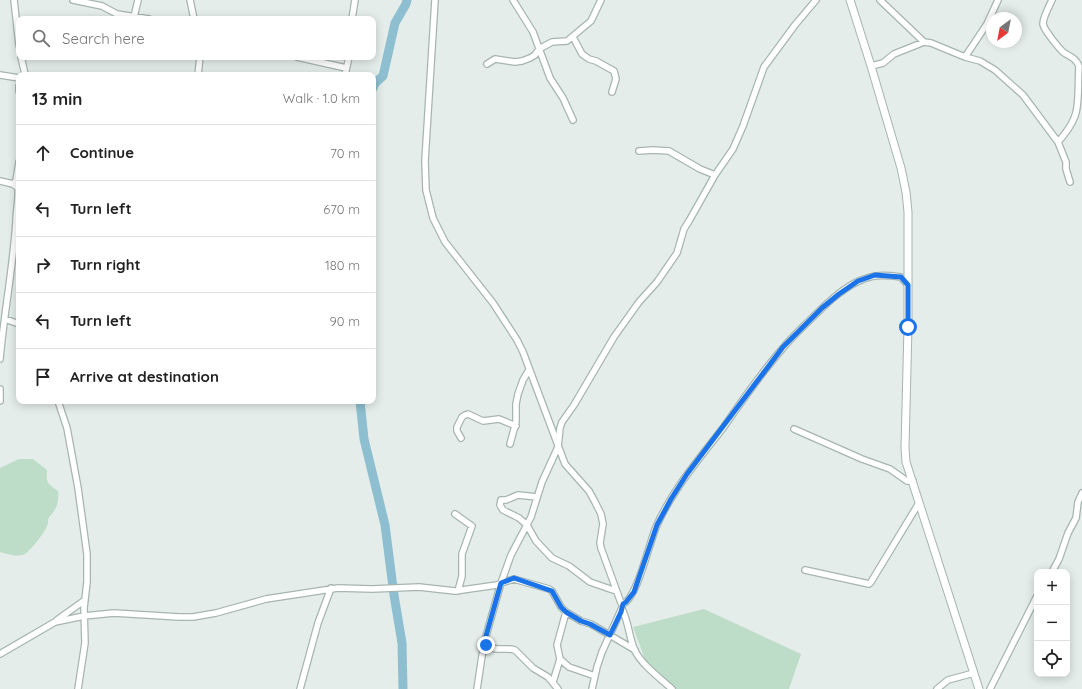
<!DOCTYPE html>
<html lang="en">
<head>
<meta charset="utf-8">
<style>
  :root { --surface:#fff; --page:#f2f2f2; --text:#222; --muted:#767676; --line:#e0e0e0 }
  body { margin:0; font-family:Quicksand,sans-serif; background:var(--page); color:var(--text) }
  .controls { position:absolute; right:12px; bottom:12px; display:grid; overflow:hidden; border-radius:8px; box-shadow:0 2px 10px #0003 }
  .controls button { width:36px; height:36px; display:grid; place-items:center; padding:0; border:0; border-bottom:1px solid var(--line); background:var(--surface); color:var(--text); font:20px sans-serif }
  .compass { position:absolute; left:986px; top:12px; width:36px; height:36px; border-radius:50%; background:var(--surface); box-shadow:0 2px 10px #0003; rotate:212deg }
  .stop { position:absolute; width:12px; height:12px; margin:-9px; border:3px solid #1a73e8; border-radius:50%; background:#fff }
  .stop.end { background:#1a73e8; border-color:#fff; box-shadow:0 1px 4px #0008 }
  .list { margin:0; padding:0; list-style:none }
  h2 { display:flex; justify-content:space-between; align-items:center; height:52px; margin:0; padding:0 16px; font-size:17px }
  h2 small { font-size:13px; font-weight:400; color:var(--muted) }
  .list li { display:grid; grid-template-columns:26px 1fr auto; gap:12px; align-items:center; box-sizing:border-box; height:56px; padding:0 16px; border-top:1px solid var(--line) }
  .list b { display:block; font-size:15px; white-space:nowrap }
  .list em { font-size:13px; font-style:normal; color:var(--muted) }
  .icon { flex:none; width:22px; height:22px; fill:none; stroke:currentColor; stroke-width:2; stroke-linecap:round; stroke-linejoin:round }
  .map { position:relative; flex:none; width:1082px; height:689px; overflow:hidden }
  .search { position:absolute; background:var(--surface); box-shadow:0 2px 10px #0003; left:16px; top:16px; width:360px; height:44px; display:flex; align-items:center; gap:10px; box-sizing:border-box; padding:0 14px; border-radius:8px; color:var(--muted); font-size:15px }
  .panel { position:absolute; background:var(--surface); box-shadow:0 2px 10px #0003; left:16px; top:72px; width:360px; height:332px; border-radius:8px }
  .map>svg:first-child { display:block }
  .green { fill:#bdddc9 }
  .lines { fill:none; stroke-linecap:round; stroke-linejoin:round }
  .river { stroke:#8ebfd0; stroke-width:9 }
  .minor-casing { stroke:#a7b5b1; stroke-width:8 }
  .tertiary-casing { stroke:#a7b5b1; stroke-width:9 }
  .minor { stroke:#fff; stroke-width:5.5 }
  .tertiary { stroke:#fff; stroke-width:7 }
  .route { stroke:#1a73e8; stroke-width:5 }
</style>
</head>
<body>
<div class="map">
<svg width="1082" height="689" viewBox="0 0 1082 689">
  <rect width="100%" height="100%" fill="#e4edea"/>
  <path class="green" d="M19 459H33L47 470C46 483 47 483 58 491 59 502 57 509 49 517 48 520 48 524 47 526 45 532 30 551 25 554 17 558 8 554 0 552V468Z
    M704 609 801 654 789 689H675L646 662 633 627Z"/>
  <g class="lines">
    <path class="river" d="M373 88 375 83 383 76 395 23 406 4 407 0
      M360 401 364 439 385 525 394 595 402 643 403 689"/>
    <g class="minor-casing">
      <path id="minor" d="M14 0 19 45
        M73 0 102 6 117 14 149 19
        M190 0 194 19
        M435 0 425 161 426 190 433 218 445 242 493 303 517 340 523 352 565 464 589 491 595 502 601 514 603 524 600 543 601 548 621 603 623 604C638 597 649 542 657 525 673 489 699 459 723 428 742 401 761 373 783 348 791 338 801 329 810 320 824 306 841 289 859 281 874 274 885 275 901 277L908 285
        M513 0 533 32 550 78 563 98 573 120
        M880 0 924 42
        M1052 0C1049 7 1043 17 1043 24 1044 30 1058 47 1063 52 1070 57 1075 57 1079 66 1078 80 1079 94 1077 107 1076 119 1066 133 1058 142L1066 162V169L1070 182
        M134 17 138 0
        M352 19 355 0
        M573 37 582 54 589 59 596 61 614 71 616 79 612 92
        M21 57 25 74 24 75
        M297 57 346 68
        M965 57 987 24 998 0
        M487 64 495 59 515 62 522 61 530 58 535 55 539 49 552 42 567 41 591 21 601 0
        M871 66 883 63 894 54 924 42 931 43 965 57 980 61 995 70 1023 95 1058 142
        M0 75 19 78
        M198 75 200 57
        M345 75 349 57
        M19 86V91
        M639 151 653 150 669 151 700 169 715 175
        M0 181 13 184 16 181 19 162
        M5 319 19 324
        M0 359C4 313 13 268 16 222 16 210 19 199 18 188L13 184
        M0 389V401
        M58 401 67 428 78 488 87 554V582L84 608 85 643 78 689
        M794 429 862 459 890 469 907 481H913
        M461 438 457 431V427L462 417 465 415 468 414 483 421 499 419 516 426
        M510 444 516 422V404L518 394 523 380 529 370
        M537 497 518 495 506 500H501L500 505 503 510 519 518 527 525 536 541 552 558 569 566 590 582 616 591
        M455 514 472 526 462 554V576L458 591
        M805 570 869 584 871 582 919 503
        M1052 572 1059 559 1068 533 1076 518 1078 502 1082 493
        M622 609C629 623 629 638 635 651 643 666 660 678 672 689
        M57 620 85 600
        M484 643C494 653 505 647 515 650L533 668 548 677 558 689
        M0 654 55 622 84 616 114 613 179 617H193L216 613 266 599 338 588 372 589 419 587 455 591 497 585 501 583 511 555 531 517 542 482 558 447 560 428 562 422 574 405 614 337 639 302 657 282 677 253 684 229 689 221 715 175 733 149 743 126 764 67 795 25 816 0
        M560 659 569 667 595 676
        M553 682 560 659 557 645 566 612
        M300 689 318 623 331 588
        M477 689 484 643 501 583 514 579 549 589 552 591 561 607 566 612 581 621 591 624 635 650
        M592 689 597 667 602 652 622 608
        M937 689 948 680 974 673
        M990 689 1037 596"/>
    </g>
    <g class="tertiary-casing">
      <path id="tertiary" d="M850 0 871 66 901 168 906 192 908 212V327L905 448 906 462 979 689"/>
    </g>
    <use href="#minor" class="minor"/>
    <use href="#tertiary" class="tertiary"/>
  </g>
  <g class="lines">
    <path class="route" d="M486 645 484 643 501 583 514 578 552 591 561 607 566 612 581 621 590 624 610 635 621 612 623 604 626 602 634 592 657 525 671 499 687 474 783 347 822 308 839 294 858 281 875 275 901 277 908 285V327"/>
  </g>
</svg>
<div class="controls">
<button>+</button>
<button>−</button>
<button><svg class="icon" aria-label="locate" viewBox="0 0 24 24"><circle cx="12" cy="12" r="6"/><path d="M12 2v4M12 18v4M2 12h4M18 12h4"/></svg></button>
</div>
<svg class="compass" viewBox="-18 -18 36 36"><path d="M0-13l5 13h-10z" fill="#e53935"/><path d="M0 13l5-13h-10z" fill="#767676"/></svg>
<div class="stop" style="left:908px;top:327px"></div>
<div class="stop end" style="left:486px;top:645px"></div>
<div class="search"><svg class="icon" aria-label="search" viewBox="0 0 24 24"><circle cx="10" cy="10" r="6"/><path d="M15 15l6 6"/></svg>Search here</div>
<section class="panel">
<h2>13 min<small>Walk · 1.0 km</small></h2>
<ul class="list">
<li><svg class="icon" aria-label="ahead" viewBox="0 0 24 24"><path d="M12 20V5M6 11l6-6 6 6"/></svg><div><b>Continue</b></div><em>70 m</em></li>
<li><svg class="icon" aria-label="left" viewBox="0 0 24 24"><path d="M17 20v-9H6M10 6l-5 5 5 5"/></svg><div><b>Turn left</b></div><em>670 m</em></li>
<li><svg class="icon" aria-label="right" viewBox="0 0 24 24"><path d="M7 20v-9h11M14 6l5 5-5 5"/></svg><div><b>Turn right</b></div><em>180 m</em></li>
<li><svg class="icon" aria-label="left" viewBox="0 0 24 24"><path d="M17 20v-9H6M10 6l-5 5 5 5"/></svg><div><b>Turn left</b></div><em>90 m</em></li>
<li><svg class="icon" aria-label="arrive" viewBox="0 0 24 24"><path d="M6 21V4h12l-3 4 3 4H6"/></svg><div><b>Arrive at destination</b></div></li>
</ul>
</section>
</div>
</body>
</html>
